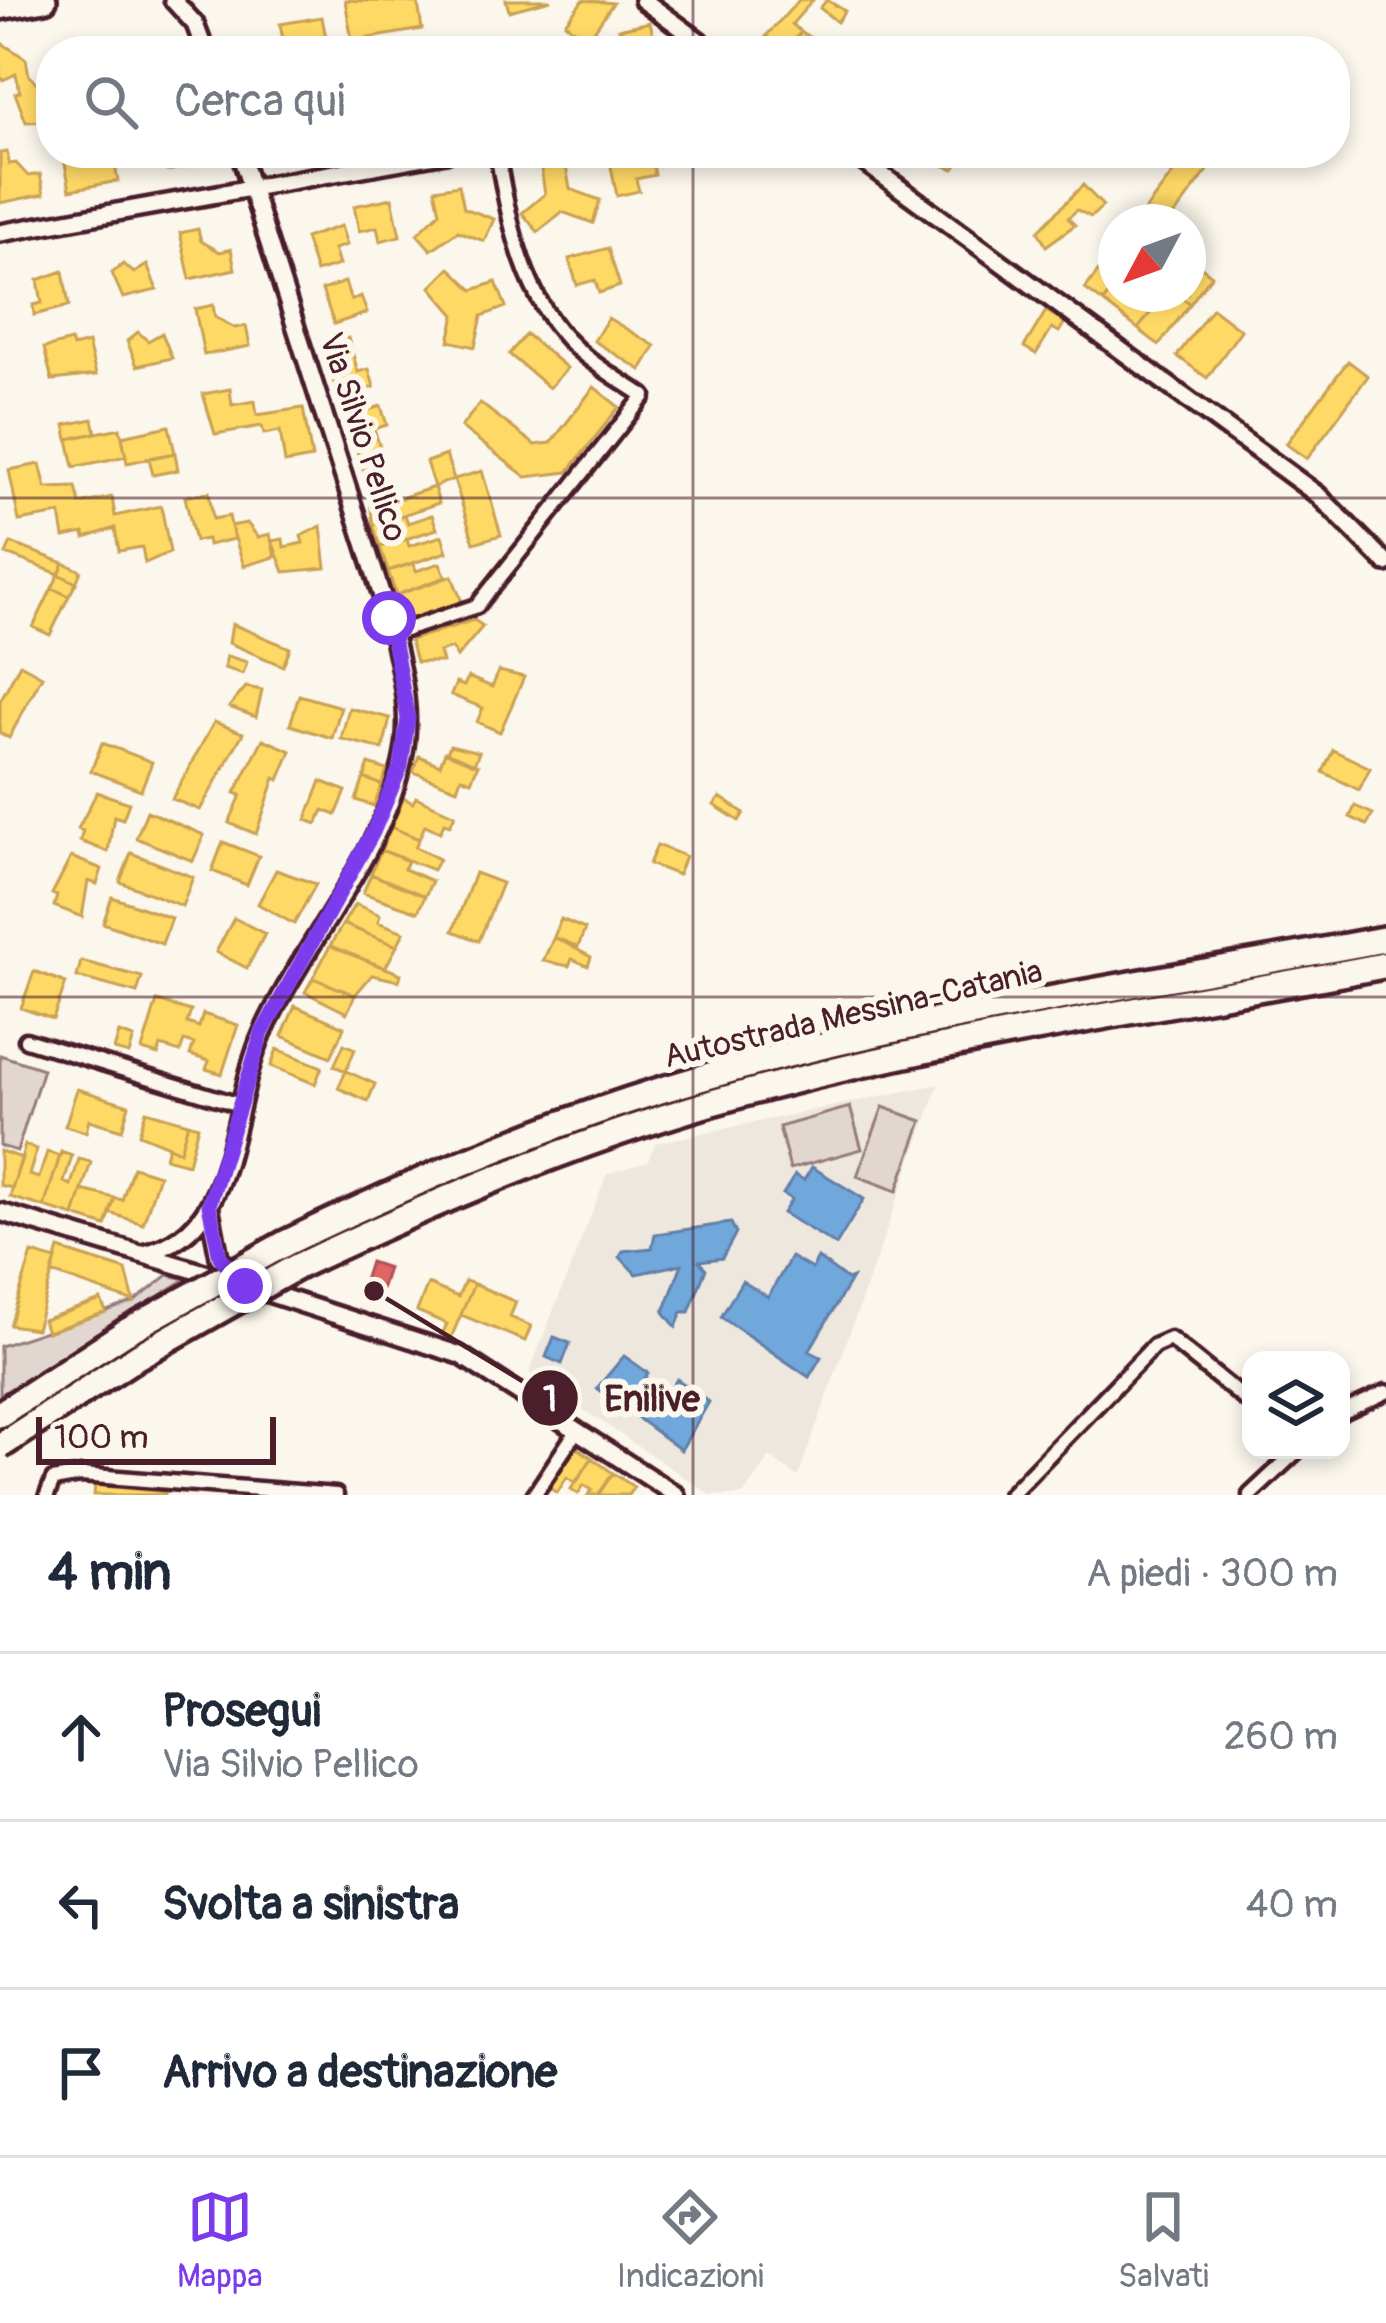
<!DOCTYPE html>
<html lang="it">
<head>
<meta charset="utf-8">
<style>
  :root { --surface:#fff; --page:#f2f2f3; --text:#1f2937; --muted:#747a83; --line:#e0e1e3; --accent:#7c3aed }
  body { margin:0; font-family:Pangolin,sans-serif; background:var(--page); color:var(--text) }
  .controls { position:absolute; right:36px; bottom:36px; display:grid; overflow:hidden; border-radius:24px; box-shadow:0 6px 18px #0003 }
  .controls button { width:108px; height:108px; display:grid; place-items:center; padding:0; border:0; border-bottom:3px solid var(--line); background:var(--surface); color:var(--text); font:60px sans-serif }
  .compass { position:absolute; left:1098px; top:204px; width:108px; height:108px; border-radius:50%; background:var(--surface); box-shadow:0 6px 18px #0003; rotate:229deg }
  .scale { position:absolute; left:36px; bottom:30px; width:240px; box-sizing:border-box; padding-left:12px; border:6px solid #4a1f2b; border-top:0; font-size:33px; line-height:42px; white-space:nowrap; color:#4a1f2b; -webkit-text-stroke:9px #fbf7ec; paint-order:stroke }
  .stop { position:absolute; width:36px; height:36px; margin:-27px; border:9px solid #7c3aed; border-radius:50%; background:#fff }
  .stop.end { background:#7c3aed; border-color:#fff; box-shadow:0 3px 12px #0008 }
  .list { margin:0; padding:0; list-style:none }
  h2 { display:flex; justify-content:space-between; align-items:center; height:156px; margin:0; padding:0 48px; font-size:51px }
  h2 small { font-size:39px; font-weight:400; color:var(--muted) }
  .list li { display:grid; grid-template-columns:78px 1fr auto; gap:36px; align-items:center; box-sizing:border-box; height:168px; padding:0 48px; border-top:3px solid var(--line) }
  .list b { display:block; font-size:45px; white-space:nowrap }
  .list p { margin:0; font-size:39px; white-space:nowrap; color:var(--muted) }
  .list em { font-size:39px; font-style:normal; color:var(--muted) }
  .icon { flex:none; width:66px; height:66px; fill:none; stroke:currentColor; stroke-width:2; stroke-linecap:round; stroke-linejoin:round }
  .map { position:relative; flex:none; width:1386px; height:1495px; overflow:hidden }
  .search { position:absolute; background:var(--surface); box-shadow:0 6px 18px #0003; left:36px; right:36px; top:36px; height:132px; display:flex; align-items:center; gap:30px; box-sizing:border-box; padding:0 42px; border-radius:48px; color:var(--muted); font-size:45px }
  .sheet { height:660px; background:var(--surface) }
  nav { display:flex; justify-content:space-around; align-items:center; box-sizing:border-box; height:168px; border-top:3px solid var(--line); background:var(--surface); font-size:33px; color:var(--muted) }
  nav a { display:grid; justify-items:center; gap:6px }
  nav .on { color:var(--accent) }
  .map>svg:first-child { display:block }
  .built { fill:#eee7de }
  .green { fill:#e2d7d0; stroke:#967b7e; stroke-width:3 }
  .homes { fill:#ffd966; stroke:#c9a154; stroke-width:3 }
  .shops { fill:#e06666; stroke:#b35154; stroke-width:3 }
  .schools { fill:#6fa8dc; stroke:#647fa7; stroke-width:3 }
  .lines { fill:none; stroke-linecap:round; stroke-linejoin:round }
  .minor-casing { stroke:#4a1f2b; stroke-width:21 }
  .tertiary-casing { stroke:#4a1f2b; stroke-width:24 }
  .primary-casing { stroke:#4a1f2b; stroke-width:30 }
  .motorway-casing { stroke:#4a1f2b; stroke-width:33 }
  .minor { stroke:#fbf7ec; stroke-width:12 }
  .tertiary { stroke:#fbf7ec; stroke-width:15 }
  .primary { stroke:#fbf7ec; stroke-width:21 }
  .motorway { stroke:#fbf7ec; stroke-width:24 }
  .motorway-bridge-casing { stroke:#4a1f2b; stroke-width:33; stroke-linecap:butt }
  .motorway-bridge { stroke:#fbf7ec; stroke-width:24 }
  .route { stroke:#7c3aed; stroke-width:15 }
  .grid { fill:none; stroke:#4a1f2b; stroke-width:3; stroke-opacity:0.55 }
  .labels { text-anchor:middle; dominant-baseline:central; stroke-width:12; stroke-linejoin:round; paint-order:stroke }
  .street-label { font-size:33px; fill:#4a1f2b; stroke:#fbf7ec }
  .leader { fill:none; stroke:#4a1f2b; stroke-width:4.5 }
  .callout-dot { fill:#4a1f2b; stroke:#fbf7ec; stroke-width:4.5 }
  .mark-label { font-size:36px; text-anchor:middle; font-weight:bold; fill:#fff }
  .callout-label { font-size:36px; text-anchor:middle; font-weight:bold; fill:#4a1f2b; stroke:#fbf7ec; stroke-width:12; stroke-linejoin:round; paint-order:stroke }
</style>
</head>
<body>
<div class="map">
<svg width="1386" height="1495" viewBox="0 0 1386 1495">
  <rect width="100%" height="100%" fill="#fbf7ec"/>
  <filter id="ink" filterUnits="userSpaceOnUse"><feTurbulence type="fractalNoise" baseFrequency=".00833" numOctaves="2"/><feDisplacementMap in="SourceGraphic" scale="24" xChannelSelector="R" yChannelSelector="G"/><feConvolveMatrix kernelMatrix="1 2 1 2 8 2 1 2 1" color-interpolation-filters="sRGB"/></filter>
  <g filter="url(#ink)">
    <path class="built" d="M939 1084 798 1477 770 1457 743 1495H711L566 1398 570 1381 560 1377 549 1387 529 1373 607 1174 648 1161 655 1143Z"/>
    <path class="green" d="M0 1055 43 1069 17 1151 0 1146Z
      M850 1107 862 1149 790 1169 779 1127Z
      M883 1107 922 1121 897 1191 857 1176Z
      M168 1275 186 1279 0 1395V1346L134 1302Z"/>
    <path class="homes" d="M345 0 418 3 422 29 352 41Z
      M506 0H551L509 11Z
      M583 0 613 3 587 41 565 23Z
      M799 0H813L792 24 801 32 784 51H770L776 44 766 36Z
      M827 0 845 11 837 22 820 8Z
      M322 17 327 43 285 51 280 24Z
      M650 22 656 48 624 51 619 29Z
      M801 32 821 44 815 51H784Z
      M508 34 511 51H477L475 39Z
      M0 42 26 59 29 75 40 86 51 87V121L26 122 15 93 20 92 16 74 3 80 0 76Z
      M7 152 9 164 16 163 28 176 40 174 44 194 0 203V153Z
      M63 153H94L101 163 114 160 118 181 70 190Z
      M163 153H189L191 166 167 171Z
      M627 153H651L655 175 636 179 639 191 617 196 609 157Z
      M932 153H966L954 169 937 163 940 159Z
      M1188 153H1221L1169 222H1136Z
      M566 166 570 189 600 200 593 223 562 212 538 232 522 213 545 194 541 169Z
      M459 185 464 208 494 219 484 241 458 231 431 250 417 234 440 212 435 189Z
      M1083 185 1103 206 1091 217 1077 210 1068 218 1075 225 1046 246 1038 231Z
      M392 198 400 236 380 241 377 227 359 231 354 206Z
      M341 226 347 245 334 249 339 265 316 272 305 238Z
      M198 229 201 241 220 252 231 249 235 269 190 279 180 233Z
      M608 248 620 286 599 293 595 280 577 285 569 259Z
      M1115 249 1116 285 1103 302 1085 289Z
      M1191 259 1212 275 1190 304 1176 294H1188Z
      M123 264 134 273 147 265 157 290 123 298 112 273Z
      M450 268 473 290 496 282 506 307 482 316 475 347 449 341 455 315 431 287Z
      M63 271 69 306 34 315 33 305 42 303 38 280Z
      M345 282 351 300 361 296 367 313 334 324 322 290Z
      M1116 285V294H1165L1138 329 1103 302Z
      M1165 294H1176L1190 304 1159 345 1138 329Z
      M213 305 215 317 235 328 246 326 250 346 204 355 195 309Z
      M1212 308 1241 330 1207 378 1177 356Z
      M1046 311 1065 322 1059 332 1052 328 1036 354 1024 347Z
      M608 318 655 346 641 370 594 341Z
      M138 332 148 341 162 333 172 358 137 366 127 341Z
      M526 334 567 368 549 388 509 354Z
      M348 338 358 372 369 369 374 387 338 397 323 345Z
      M71 341 73 347 88 343 96 375 52 380 44 348Z
      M1348 361 1368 376 1307 459 1286 444Z
      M594 387 619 407 568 472 526 477 461 427 480 403 535 445 551 443Z
      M230 389 232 405 255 401 257 415 303 408 312 458 285 463 280 431 264 434 262 426 215 434 203 394Z
      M381 406 387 425 374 429 385 462 363 469 346 417Z
      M93 419 96 433 68 439 65 425Z
      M169 426 175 453 127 463 122 436Z
      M120 428 126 456 74 467 68 439Z
      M175 453 178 470 153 475 149 458Z
      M446 455 454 479 434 487 426 462Z
      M40 464 46 488 76 487 80 504 112 497 115 516 161 506 170 552 145 563 142 547 119 551 115 528 85 538 84 533 64 537 60 514 19 521 9 470Z
      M482 471 501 535 474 543 454 479Z
      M434 487 439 503 373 525 370 500 387 495 389 502Z
      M209 492 213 519 229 516 234 539 208 545 207 539 195 541 185 497Z
      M405 515 408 523 432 515 437 529 380 547 373 525Z
      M247 523 258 537 270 534 275 557 244 566 231 526Z
      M321 526 326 568 284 572 272 541 283 539 284 547 303 543 301 536Z
      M442 536 447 552 388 571 380 547 407 539 409 546Z
      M11 543 64 563 59 574 6 554Z
      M64 563 81 571 76 583 59 574Z
      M414 563 416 571 440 563 446 577 396 595 388 571Z
      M59 574 76 583 69 596 52 588Z
      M452 576 462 602 405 623 396 595Z
      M52 588 69 596 50 635 33 627Z
      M474 620 483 626 457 657 452 648 439 652 442 662H416L410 640Z
      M232 624 290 648 283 666 229 643Z
      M227 656 247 662 243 674 224 668Z
      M20 664 42 676 9 738 0 733V701Z
      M499 671 524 677 500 732 477 722 483 708 451 695 456 683 464 686 468 677 492 687Z
      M246 687 262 690 256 717 229 707Z
      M299 695 341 707 332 738 290 725Z
      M349 708 390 718 383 749 341 739Z
      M214 722 243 733 200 810 172 799Z
      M263 739 291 751 279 780 275 778 256 834 229 823 241 795 235 793Z
      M102 743 152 762 141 790 91 771Z
      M450 745 479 752 474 764 447 753Z
      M1333 750 1370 768 1359 790 1323 772Z
      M445 752 478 765 471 781 461 777 457 789 413 772 419 756 440 765Z
      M369 764 387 770 382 785 364 778Z
      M364 778 382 785 374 806 356 800Z
      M321 781 346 791 336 815 323 810 317 824 306 820Z
      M97 792 129 803 123 819 114 816 108 852 80 841 83 831 78 829Z
      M416 797 455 815 450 825 444 823 440 832 425 825 419 839 391 827 404 798 413 803Z
      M720 797 744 813 739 821 714 805Z
      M1355 806 1373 814 1367 825 1350 817Z
      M147 811 204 835 193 861 136 838Z
      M391 827 419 839 415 847 439 859 433 870 381 850Z
      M223 842 259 856 247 885 212 871Z
      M657 845 685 856 678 875 649 864Z
      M381 850 408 861 404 869 432 881 425 896 371 874Z
      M131 853 193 877 182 906 120 882Z
      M71 857 102 869 97 884 88 881 82 917 54 906 57 896 52 894Z
      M276 870 316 884 294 924 258 904Z
      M475 873 502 883 479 941 453 931Z
      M371 874 425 896 418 912 363 893Z
      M112 897 171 918 162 944 103 923Z
      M355 904 380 915 378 922 404 932 397 946 343 924Z
      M234 918 265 934 247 968 216 952Z
      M561 919 585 929 578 947 554 937Z
      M343 924 397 946 385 968 330 946Z
      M554 937 591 957 588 966 572 959 569 966 543 961Z
      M330 946 401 974 399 981 372 975 355 995 313 978Z
      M81 961 142 977 137 993 77 977Z
      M34 971 66 983 53 1019 21 1008Z
      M313 978 355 995 347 1013 305 992Z
      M157 1001 191 1011 187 1023 199 1027 203 1014 238 1025 222 1074 206 1069 209 1061 190 1055 194 1044 184 1041 180 1052 161 1046 158 1055 142 1050Z
      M295 1006 344 1027 331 1057 282 1036Z
      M119 1033 134 1038 129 1054 114 1050Z
      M344 1044 355 1049 346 1071 334 1066Z
      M277 1049 322 1067 315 1084 271 1066Z
      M346 1071 375 1084 368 1101 338 1088Z
      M77 1089 129 1105 122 1130 89 1120 86 1132 65 1126Z
      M146 1111 188 1123 180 1151 139 1134Z
      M188 1123 198 1126 188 1164 165 1158 168 1147 180 1151Z
      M25 1145 37 1149 29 1175 39 1178 47 1152 60 1156 44 1207 10 1197Z
      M0 1151 22 1158 12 1188 0 1185Z
      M61 1152 72 1156 64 1182 71 1185 79 1159 91 1162 74 1216 44 1207Z
      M133 1167 159 1175 143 1224 110 1213 115 1198 122 1200Z
      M82 1190 115 1198 106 1226 74 1216Z
      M59 1249 126 1270 134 1302 52 1273Z
      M32 1253 56 1260 36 1329 10 1325Z
      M465 1281 474 1284 451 1338 442 1334 447 1324 417 1311 428 1284 458 1297Z
      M474 1284 516 1302 510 1317 531 1326 525 1341 461 1315Z
      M101 1300 106 1312 47 1332 43 1320Z
      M573 1445 592 1458 576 1483 567 1477 557 1493 546 1485Z
      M592 1458 613 1473 598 1495H588L592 1490 584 1485 578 1494 571 1489Z
      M613 1473 634 1487 628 1495H598Z
      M95 1485 165 1492V1495H94Z"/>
    <path class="shops" d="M370 1262 388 1268 377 1302 359 1296Z"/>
    <path class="schools" d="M812 1167 864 1199 836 1245 783 1213 792 1199 783 1194 795 1175 804 1180Z
      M731 1223 736 1233 722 1258 699 1261 706 1269 689 1312H682L676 1327 664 1312 682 1264 636 1274 620 1257 623 1251 652 1248 655 1234Z
      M791 1257 812 1269 818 1258 847 1280 852 1278 809 1351 821 1357 809 1377 721 1317 742 1281 768 1297Z
      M554 1337 570 1343 562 1364 546 1357Z
      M624 1356 648 1373 641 1385 663 1400 677 1379 709 1402 681 1450 597 1388Z"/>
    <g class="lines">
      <g class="minor-casing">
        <path id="minor" d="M393 634 477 606 644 396C622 381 596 367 576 348 523 300 509 220 497 153
          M26 1040 240 1105
          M1341 1413 1386 1392
          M47 1495 53 1480 81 1475 336 1495
          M534 1495 577 1430
          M1010 1495 1154 1346 1170 1339 1251 1404
          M1250 1495 1298 1450"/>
      </g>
      <g class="tertiary-casing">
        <path id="tertiary" d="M173 0 195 24 205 51
          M643 0 713 51
          M852 153 1318 495 1386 563
          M0 233 446 153
          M209 1205 219 1257 238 1278
          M0 1212 221 1278
          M144 1254C172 1247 193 1232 208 1207 237 1158 239 1085 263 1032 304 942 379 860 402 763 414 713 400 666 389 618L240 153
          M256 1289 460 1355 676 1495"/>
      </g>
      <g class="primary-casing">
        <path id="primary" d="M0 8 45 0"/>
      </g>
      <g class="motorway-casing">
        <path id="motorway" d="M286 1243C398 1189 512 1139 630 1100 874 1020 1134 987 1386 939
          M298 1266C434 1202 570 1144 714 1102 933 1039 1163 1008 1386 965"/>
      </g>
      <use href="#minor" class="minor"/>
      <use href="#tertiary" class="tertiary"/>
      <use href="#primary" class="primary"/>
      <use href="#motorway" class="motorway"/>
      <g class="motorway-bridge-casing">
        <path id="motorway-bridge" d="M0 1414 124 1333 286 1243
          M0 1446 138 1356 298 1266"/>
      </g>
      <use href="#motorway-bridge" class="motorway-bridge"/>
    </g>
  </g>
  <g class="lines" filter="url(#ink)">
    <path class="route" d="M245 1286 220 1257 209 1205 262 1033 373 832 401 766 408 718 389 618"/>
  </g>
  <path class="grid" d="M693 0V51M693 153V1495M0 498H1386M0 997H1386"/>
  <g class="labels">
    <g class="street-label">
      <text transform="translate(363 437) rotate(72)">Via Silvio Pellico</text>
      <text transform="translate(853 1014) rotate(-13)">Autostrada Messina-Catania</text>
    </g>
  </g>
  <path class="leader" d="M374 1291L550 1398"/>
  <g class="callout-dot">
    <circle cx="374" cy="1291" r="12"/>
    <circle cx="550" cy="1398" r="30"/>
  </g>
  <g class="mark-label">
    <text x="550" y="1411">1</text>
  </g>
  <g class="callout-label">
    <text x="652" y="1411">Enilive</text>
  </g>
</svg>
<div class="controls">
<button><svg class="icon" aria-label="layers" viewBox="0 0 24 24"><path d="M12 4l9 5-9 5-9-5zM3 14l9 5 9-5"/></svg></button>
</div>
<svg class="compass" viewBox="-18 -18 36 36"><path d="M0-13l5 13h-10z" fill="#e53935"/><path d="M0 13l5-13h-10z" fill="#747a83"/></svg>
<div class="scale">100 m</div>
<div class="stop" style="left:389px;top:618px"></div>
<div class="stop end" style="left:245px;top:1286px"></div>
<div class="search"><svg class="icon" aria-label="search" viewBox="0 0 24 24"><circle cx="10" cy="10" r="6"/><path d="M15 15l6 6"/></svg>Cerca qui</div>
</div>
<section class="sheet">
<h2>4 min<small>A piedi · 300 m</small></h2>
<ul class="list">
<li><svg class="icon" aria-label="ahead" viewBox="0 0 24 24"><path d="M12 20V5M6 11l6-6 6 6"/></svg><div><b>Prosegui</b><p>Via Silvio Pellico</p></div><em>260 m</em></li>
<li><svg class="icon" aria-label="left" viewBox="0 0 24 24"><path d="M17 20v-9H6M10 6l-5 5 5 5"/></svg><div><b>Svolta a sinistra</b></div><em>40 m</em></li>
<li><svg class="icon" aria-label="arrive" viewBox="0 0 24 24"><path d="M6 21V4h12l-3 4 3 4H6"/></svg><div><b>Arrivo a destinazione</b></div></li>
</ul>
</section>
<nav>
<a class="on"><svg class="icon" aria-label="map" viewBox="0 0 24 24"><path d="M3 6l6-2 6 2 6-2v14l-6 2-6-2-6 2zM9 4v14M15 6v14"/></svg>Mappa</a>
<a><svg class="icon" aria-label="directions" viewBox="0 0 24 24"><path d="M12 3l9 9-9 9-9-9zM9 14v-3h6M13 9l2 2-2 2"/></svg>Indicazioni</a>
<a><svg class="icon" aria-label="saved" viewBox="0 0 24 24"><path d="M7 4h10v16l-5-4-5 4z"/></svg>Salvati</a>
</nav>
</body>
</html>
